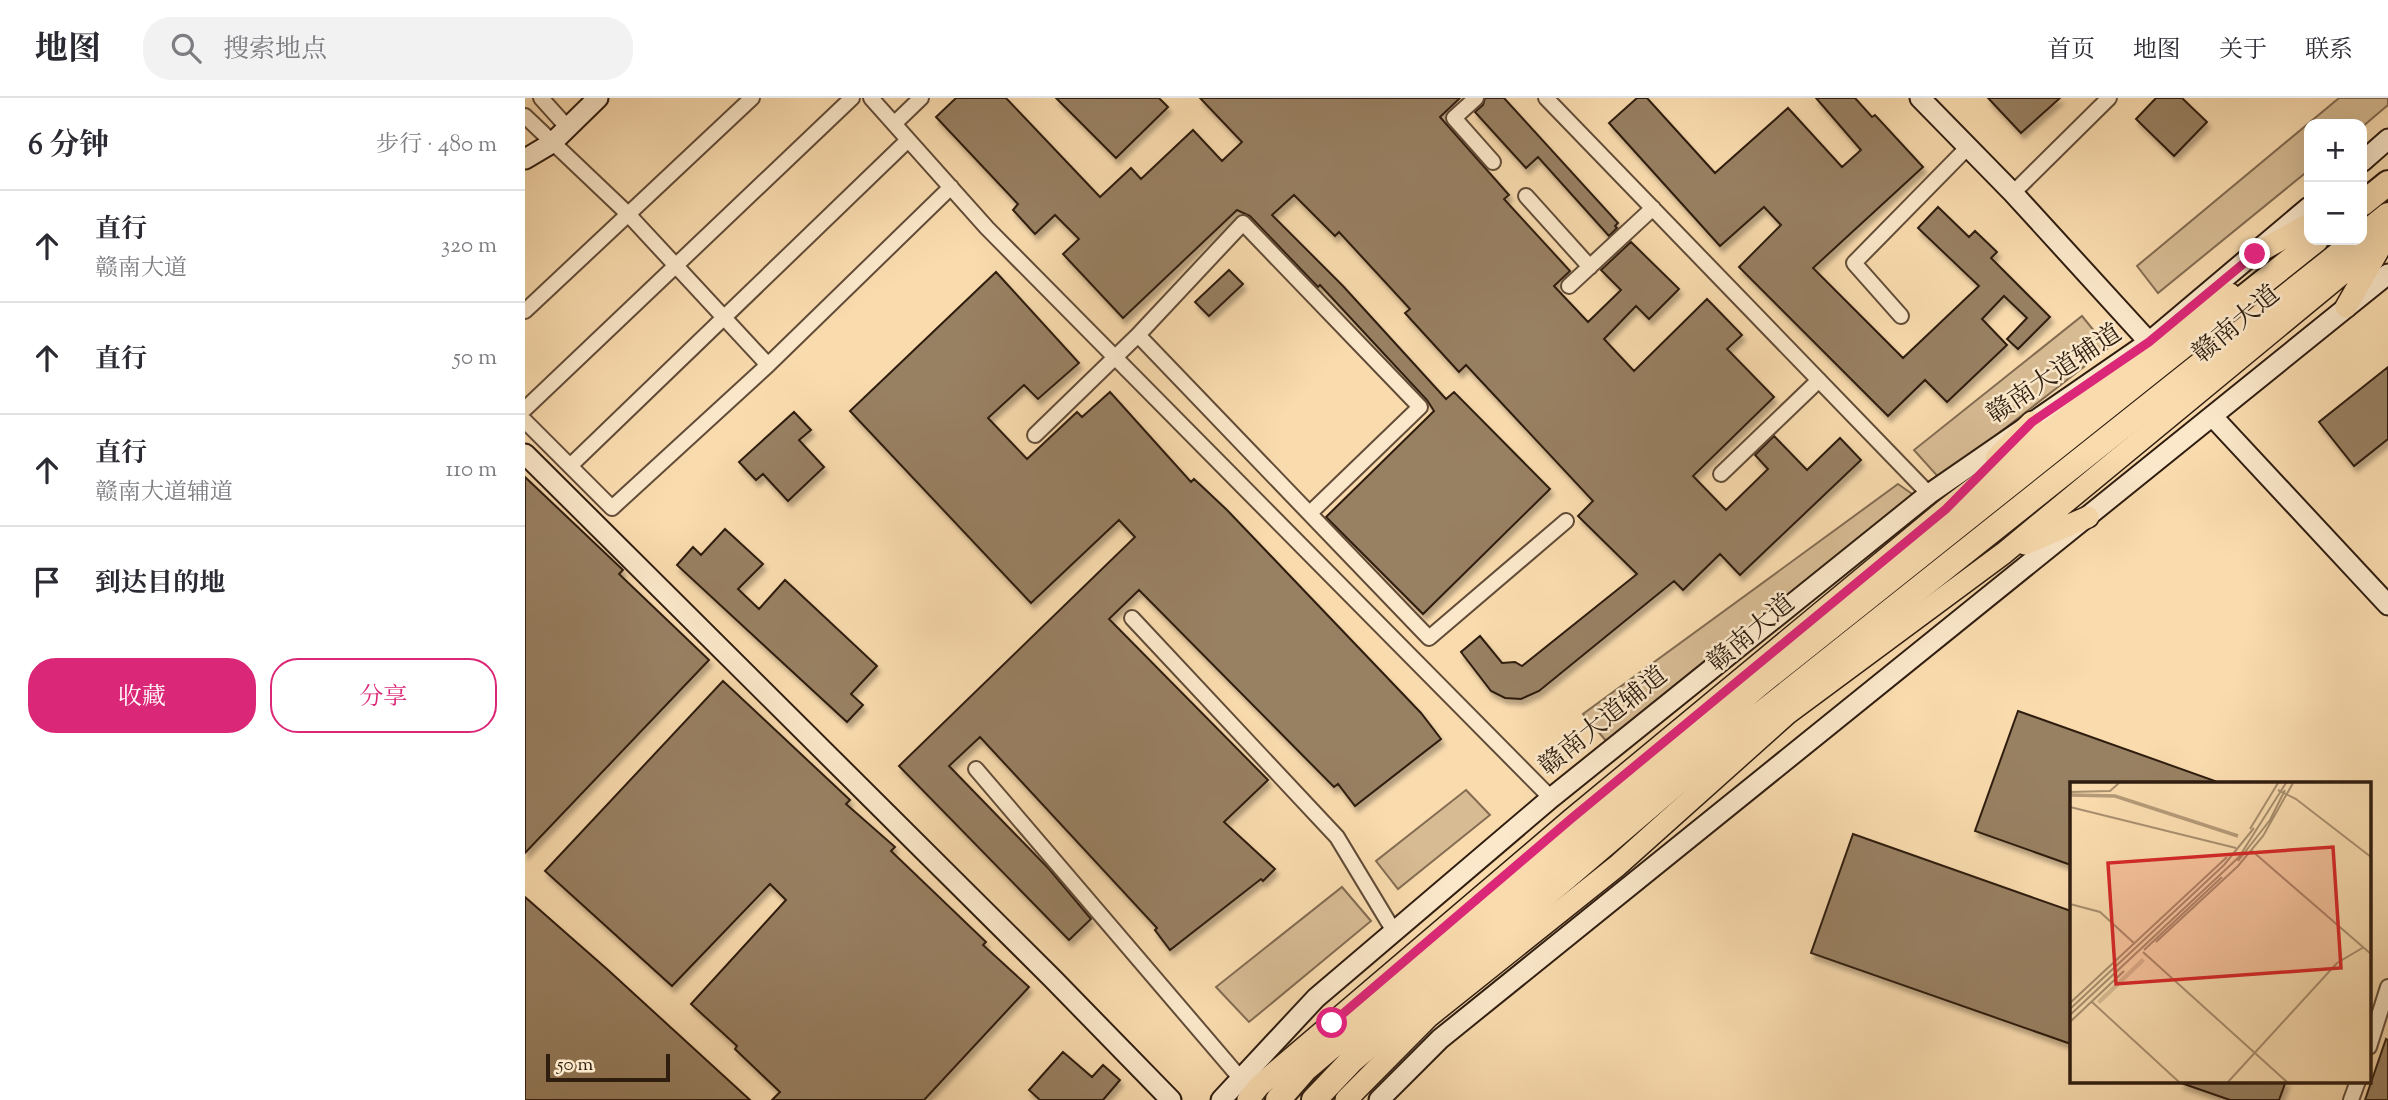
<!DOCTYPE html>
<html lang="zh">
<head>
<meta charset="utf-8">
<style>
  :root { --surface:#fff; --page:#f2f2f3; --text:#2b2b33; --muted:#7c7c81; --line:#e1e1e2; --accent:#db2777 }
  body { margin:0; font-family:"Sorts Mill Goudy","Noto Serif SC",serif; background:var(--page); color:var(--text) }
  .controls { position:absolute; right:21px; top:21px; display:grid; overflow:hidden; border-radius:14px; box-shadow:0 7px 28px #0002 }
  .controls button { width:63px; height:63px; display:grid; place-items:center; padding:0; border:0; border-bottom:2px solid var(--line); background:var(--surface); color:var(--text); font:35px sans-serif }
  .scale { position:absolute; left:21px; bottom:18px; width:124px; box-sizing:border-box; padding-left:7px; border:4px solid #2f1d10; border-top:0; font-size:19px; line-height:24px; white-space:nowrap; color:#2f1d10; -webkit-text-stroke:5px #fbe8ca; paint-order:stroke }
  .stop { position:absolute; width:21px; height:21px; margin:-16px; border:5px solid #db2777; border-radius:50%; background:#fff }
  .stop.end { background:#db2777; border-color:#fff; box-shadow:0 2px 7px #0008 }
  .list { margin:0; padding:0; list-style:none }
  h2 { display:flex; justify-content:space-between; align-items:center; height:91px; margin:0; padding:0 28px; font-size:30px }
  h2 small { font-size:23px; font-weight:400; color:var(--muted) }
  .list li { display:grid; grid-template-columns:46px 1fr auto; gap:21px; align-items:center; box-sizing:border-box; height:112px; padding:0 28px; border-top:2px solid var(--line) }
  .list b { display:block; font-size:26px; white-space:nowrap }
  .list p { margin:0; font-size:23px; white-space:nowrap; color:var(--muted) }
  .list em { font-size:23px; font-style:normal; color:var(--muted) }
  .actions { display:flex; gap:14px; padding:21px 28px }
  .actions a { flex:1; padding:16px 0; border:2px solid var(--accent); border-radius:28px; text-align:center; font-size:24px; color:var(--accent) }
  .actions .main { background:var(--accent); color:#fff }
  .icon { flex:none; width:38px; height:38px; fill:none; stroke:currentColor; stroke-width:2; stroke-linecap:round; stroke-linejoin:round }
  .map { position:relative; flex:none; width:1863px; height:1002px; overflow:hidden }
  header { display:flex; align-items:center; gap:42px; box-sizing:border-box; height:98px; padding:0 35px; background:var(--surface); border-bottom:2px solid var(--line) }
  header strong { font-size:33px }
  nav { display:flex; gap:38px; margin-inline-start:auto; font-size:24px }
  .search { width:490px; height:63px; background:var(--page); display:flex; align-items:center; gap:18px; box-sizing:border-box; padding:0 24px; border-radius:28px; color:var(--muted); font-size:26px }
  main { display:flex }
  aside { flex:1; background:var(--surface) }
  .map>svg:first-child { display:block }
  .green { fill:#d7bb93; stroke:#836c52; stroke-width:2 }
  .building { fill:#988062; stroke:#2f1d10; stroke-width:2; filter:url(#shadow) }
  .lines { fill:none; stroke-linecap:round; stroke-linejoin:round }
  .street-casing { stroke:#624c38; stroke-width:18 }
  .secondary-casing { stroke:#2f1d10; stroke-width:23 }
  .primary-casing { stroke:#2f1d10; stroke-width:24 }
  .highway-casing { stroke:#2f1d10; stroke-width:28 }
  .street { stroke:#fbe8ca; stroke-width:14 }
  .secondary { stroke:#fbe8ca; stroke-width:19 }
  .primary { stroke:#f9dbae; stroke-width:21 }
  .highway { stroke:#f9dbae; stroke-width:24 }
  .route { stroke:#db2777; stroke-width:9 }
  .labels { text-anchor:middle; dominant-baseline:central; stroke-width:5; stroke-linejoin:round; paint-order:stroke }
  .street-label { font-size:26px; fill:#2f1d10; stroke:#fbe8ca }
  .inset-river { fill:none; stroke:#b49a78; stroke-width:3.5 }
  .inset-road { fill:none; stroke:#a88f6f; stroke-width:2 }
  .view { fill:#d62828; fill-opacity:0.15; stroke:#d62828; stroke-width:3.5 }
  .inset-edge { fill:none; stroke:#2f1d10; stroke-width:3.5 }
</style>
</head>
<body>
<header>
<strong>地图</strong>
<div class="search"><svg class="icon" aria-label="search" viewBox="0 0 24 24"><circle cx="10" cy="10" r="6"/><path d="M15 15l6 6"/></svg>搜索地点</div>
<nav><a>首页</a><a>地图</a><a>关于</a><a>联系</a></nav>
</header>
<main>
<aside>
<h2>6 分钟<small>步行 · 480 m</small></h2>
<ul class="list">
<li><svg class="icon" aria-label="ahead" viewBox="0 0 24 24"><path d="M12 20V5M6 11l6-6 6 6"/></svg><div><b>直行</b><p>赣南大道</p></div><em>320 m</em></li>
<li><svg class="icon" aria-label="ahead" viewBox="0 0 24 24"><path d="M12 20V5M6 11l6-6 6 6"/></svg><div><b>直行</b></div><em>50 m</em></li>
<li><svg class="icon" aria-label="ahead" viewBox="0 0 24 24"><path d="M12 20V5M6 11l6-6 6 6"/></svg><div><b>直行</b><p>赣南大道辅道</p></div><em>110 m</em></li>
<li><svg class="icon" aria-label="arrive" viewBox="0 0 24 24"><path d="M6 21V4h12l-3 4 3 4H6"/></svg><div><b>到达目的地</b></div></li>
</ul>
<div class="actions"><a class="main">收藏</a><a>分享</a></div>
</aside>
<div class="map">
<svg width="1863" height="1002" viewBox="0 0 1863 1002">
  <defs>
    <filter id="shadow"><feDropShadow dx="3" dy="5.5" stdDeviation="2" flood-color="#0004"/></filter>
  </defs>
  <rect width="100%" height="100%" fill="#f9dbae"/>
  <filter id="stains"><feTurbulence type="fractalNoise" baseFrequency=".00286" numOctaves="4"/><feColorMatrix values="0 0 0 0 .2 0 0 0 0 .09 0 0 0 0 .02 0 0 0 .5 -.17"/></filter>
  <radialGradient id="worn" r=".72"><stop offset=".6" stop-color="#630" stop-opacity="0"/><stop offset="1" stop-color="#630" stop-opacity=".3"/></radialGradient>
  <path class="green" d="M1814 0H1863V7L1837 29V26H1784V72L1633 195 1612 168Z
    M1557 218 1583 250 1415 381 1389 352Z
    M1373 386 1390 398 1082 644 1058 616Z
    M941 692 965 717 873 791 851 763Z
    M817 789 846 823 724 924 691 889Z"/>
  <path class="building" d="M431 0H481L575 99 606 70 616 81 668 32 697 63 717 44 675 0H935L915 19 984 97 979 101 1045 173 1029 188 1063 224 1096 192 1076 172 1106 144 1154 191 1124 221 1111 208 1079 241 1109 273 1182 201 1217 237 1202 251 1249 299 1168 378 1201 412 1243 371 1230 357 1249 338 1282 372 1315 340 1336 362 1215 477 1195 456 1158 492 1149 483 1014 593 996 601 980 600 966 593 936 554 955 538 977 565 990 564 997 568 1112 476 1053 418 1068 403 941 267 934 274 880 215 885 211 814 134 810 138 769 97 747 117 818 188 921 301 929 294 1025 391 898 516 801 419 909 313 902 302 795 187 793 189 725 118 712 112 598 220 538 156 554 141 530 117 510 136 488 112 493 106 411 19Z
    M531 0H634L643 9 591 60Z
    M960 0H979L1093 125 1090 128 1092 130 1084 138 1013 59 1001 70 950 14 958 7Z
    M1112 0H1122L1190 75 1263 10 1317 69 1336 52 1291 0H1330L1347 19 1350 17 1398 69 1288 170 1378 260 1454 188 1393 130 1413 109 1444 139 1450 133 1472 154 1466 160 1525 219 1493 251 1482 241 1502 220 1479 198 1457 221 1482 247 1422 304 1400 282 1363 318 1214 169 1256 127 1239 109 1195 148 1084 25Z
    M1463 0H1535L1496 35Z
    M1631 0H1657L1682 24 1649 58 1611 21Z
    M704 172 718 186 684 218 670 204Z
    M471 174 554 265 513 301 499 287 463 320 502 361 552 314 557 319 585 294 666 384 669 381 702 412 896 615 916 641 830 708 813 686 809 689 614 492 584 521 743 682 699 724 750 771 738 783 736 781 645 852 630 832 632 830 455 639 424 668 524 771 566 821 544 842 374 668 610 439 594 422 506 505 325 313Z
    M1863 269V341L1829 368 1794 324Z
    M269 314 286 332 274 342 299 369 263 403 238 376 231 382 214 364Z
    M0 379 98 472 94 476 184 562 0 755Z
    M200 431 238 466 213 491 234 511 260 482 352 568 326 596 338 607 322 624 152 467 168 449 176 457Z
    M198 583 325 702 321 706 370 749 366 753 461 844 458 847 504 889 399 1002H247L255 994 210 951 212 948 166 906 261 802 245 786 147 888 20 773Z
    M1493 613 1690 683 1689 685H1546V767L1450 733Z
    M1328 736 1546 813V946L1286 855Z
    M0 799 83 872 225 1002H0Z
    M1861 941 1863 942V1002H1840Z
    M538 954 567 979 578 967 595 982 578 1002H515L504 992Z
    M1656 983H1761L1754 1002H1705L1656 985Z"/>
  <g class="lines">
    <g class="street-casing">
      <path id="street" d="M16 0 43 30
        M346 0 462 130 1026 700
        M951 0 929 20 968 64
        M1021 0 1404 396
        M0 18 102 115 243 267
        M369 26 396 0
        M1488 95 1584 0
        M1001 98 1065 169
        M1044 188 1128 110
        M0 213 227 0
        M1376 218 1329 165 1443 49
        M613 237 718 125 895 309 785 415
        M0 311 327 0
        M0 323 87 410 243 267 426 89
        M510 337 613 237 904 540 1041 423
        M45 368 383 42
        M1196 376 1294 282
        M607 520 812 739 870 835
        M451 671 716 981
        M1844 949 1863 889
        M1826 1002 1833 983"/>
    </g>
    <g class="secondary-casing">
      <path id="secondary" d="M1395 0 1488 95 1624 244
        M0 61 27 45 73 0
        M1837 64 1863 41
        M1688 319 1863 507
        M0 356 527 880 646 1002
        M696 1002 791 900 1026 700 1404 396 1624 244 1784 109
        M854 1002 915 941 1863 176"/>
    </g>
    <g class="primary-casing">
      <path id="primary" d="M1730 156 1784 126
        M1821 209 1853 153
        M1471 360 1507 324
        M1500 446 1563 419
        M723 1002 734 988 1047 721 1421 411 1705 196
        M821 1002 903 919 1092 768 1263 615 1479 455 1863 138"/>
    </g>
    <g class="highway-casing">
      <path id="highway" d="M1837 106 1863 85
        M1837 138 1863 117
        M753 1002 780 971 1234 586 1791 142
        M789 1002 827 962 1183 658 1832 142"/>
    </g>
    <use href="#street" class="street"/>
    <use href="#secondary" class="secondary"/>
    <use href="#primary" class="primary"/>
    <use href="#highway" class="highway"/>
  </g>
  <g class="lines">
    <path class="route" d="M807 925 1047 720 1421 411 1507 324 1624 244 1730 156"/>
  </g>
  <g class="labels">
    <g class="street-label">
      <text transform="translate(1712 227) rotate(-40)">赣南大道</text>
      <text transform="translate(1530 277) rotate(-34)">赣南大道辅道</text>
      <text transform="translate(1227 536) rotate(-40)">赣南大道</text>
      <text transform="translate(1079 624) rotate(-39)">赣南大道辅道</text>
    </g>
  </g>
  <g transform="translate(1545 684)">
    <rect width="301" height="301" fill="#f9dbae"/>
    <path d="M72 176 75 179 30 222 27 219Z" fill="#d7bb93"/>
    <path class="inset-river" d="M0 13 45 14 168 54"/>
    <path class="inset-road" d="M208 8 226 17 301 75M0 10 40 9 49 1M0 25 166 66M180 47 208 1M181 68 301 172M168 79 200 38 215 8M0 122 30 130 65 162M86 160 168 84 193 54 223 1M74 168 152 95M73 170 217 300M22 220 109 300M0 221 157 75M0 227 154 83 184 46M0 233 169 75 216 1M0 240 54 189M158 300 267 181 294 165"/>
    <path class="view" d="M263 65 271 186 46 202 38 81Z"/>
    <rect width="301" height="301" class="inset-edge"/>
  </g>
  <rect width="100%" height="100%" filter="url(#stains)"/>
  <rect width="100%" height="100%" fill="url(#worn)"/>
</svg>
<div class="controls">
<button>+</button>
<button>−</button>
</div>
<div class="scale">50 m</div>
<div class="stop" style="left:807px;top:925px"></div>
<div class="stop end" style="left:1730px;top:156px"></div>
</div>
</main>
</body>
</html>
